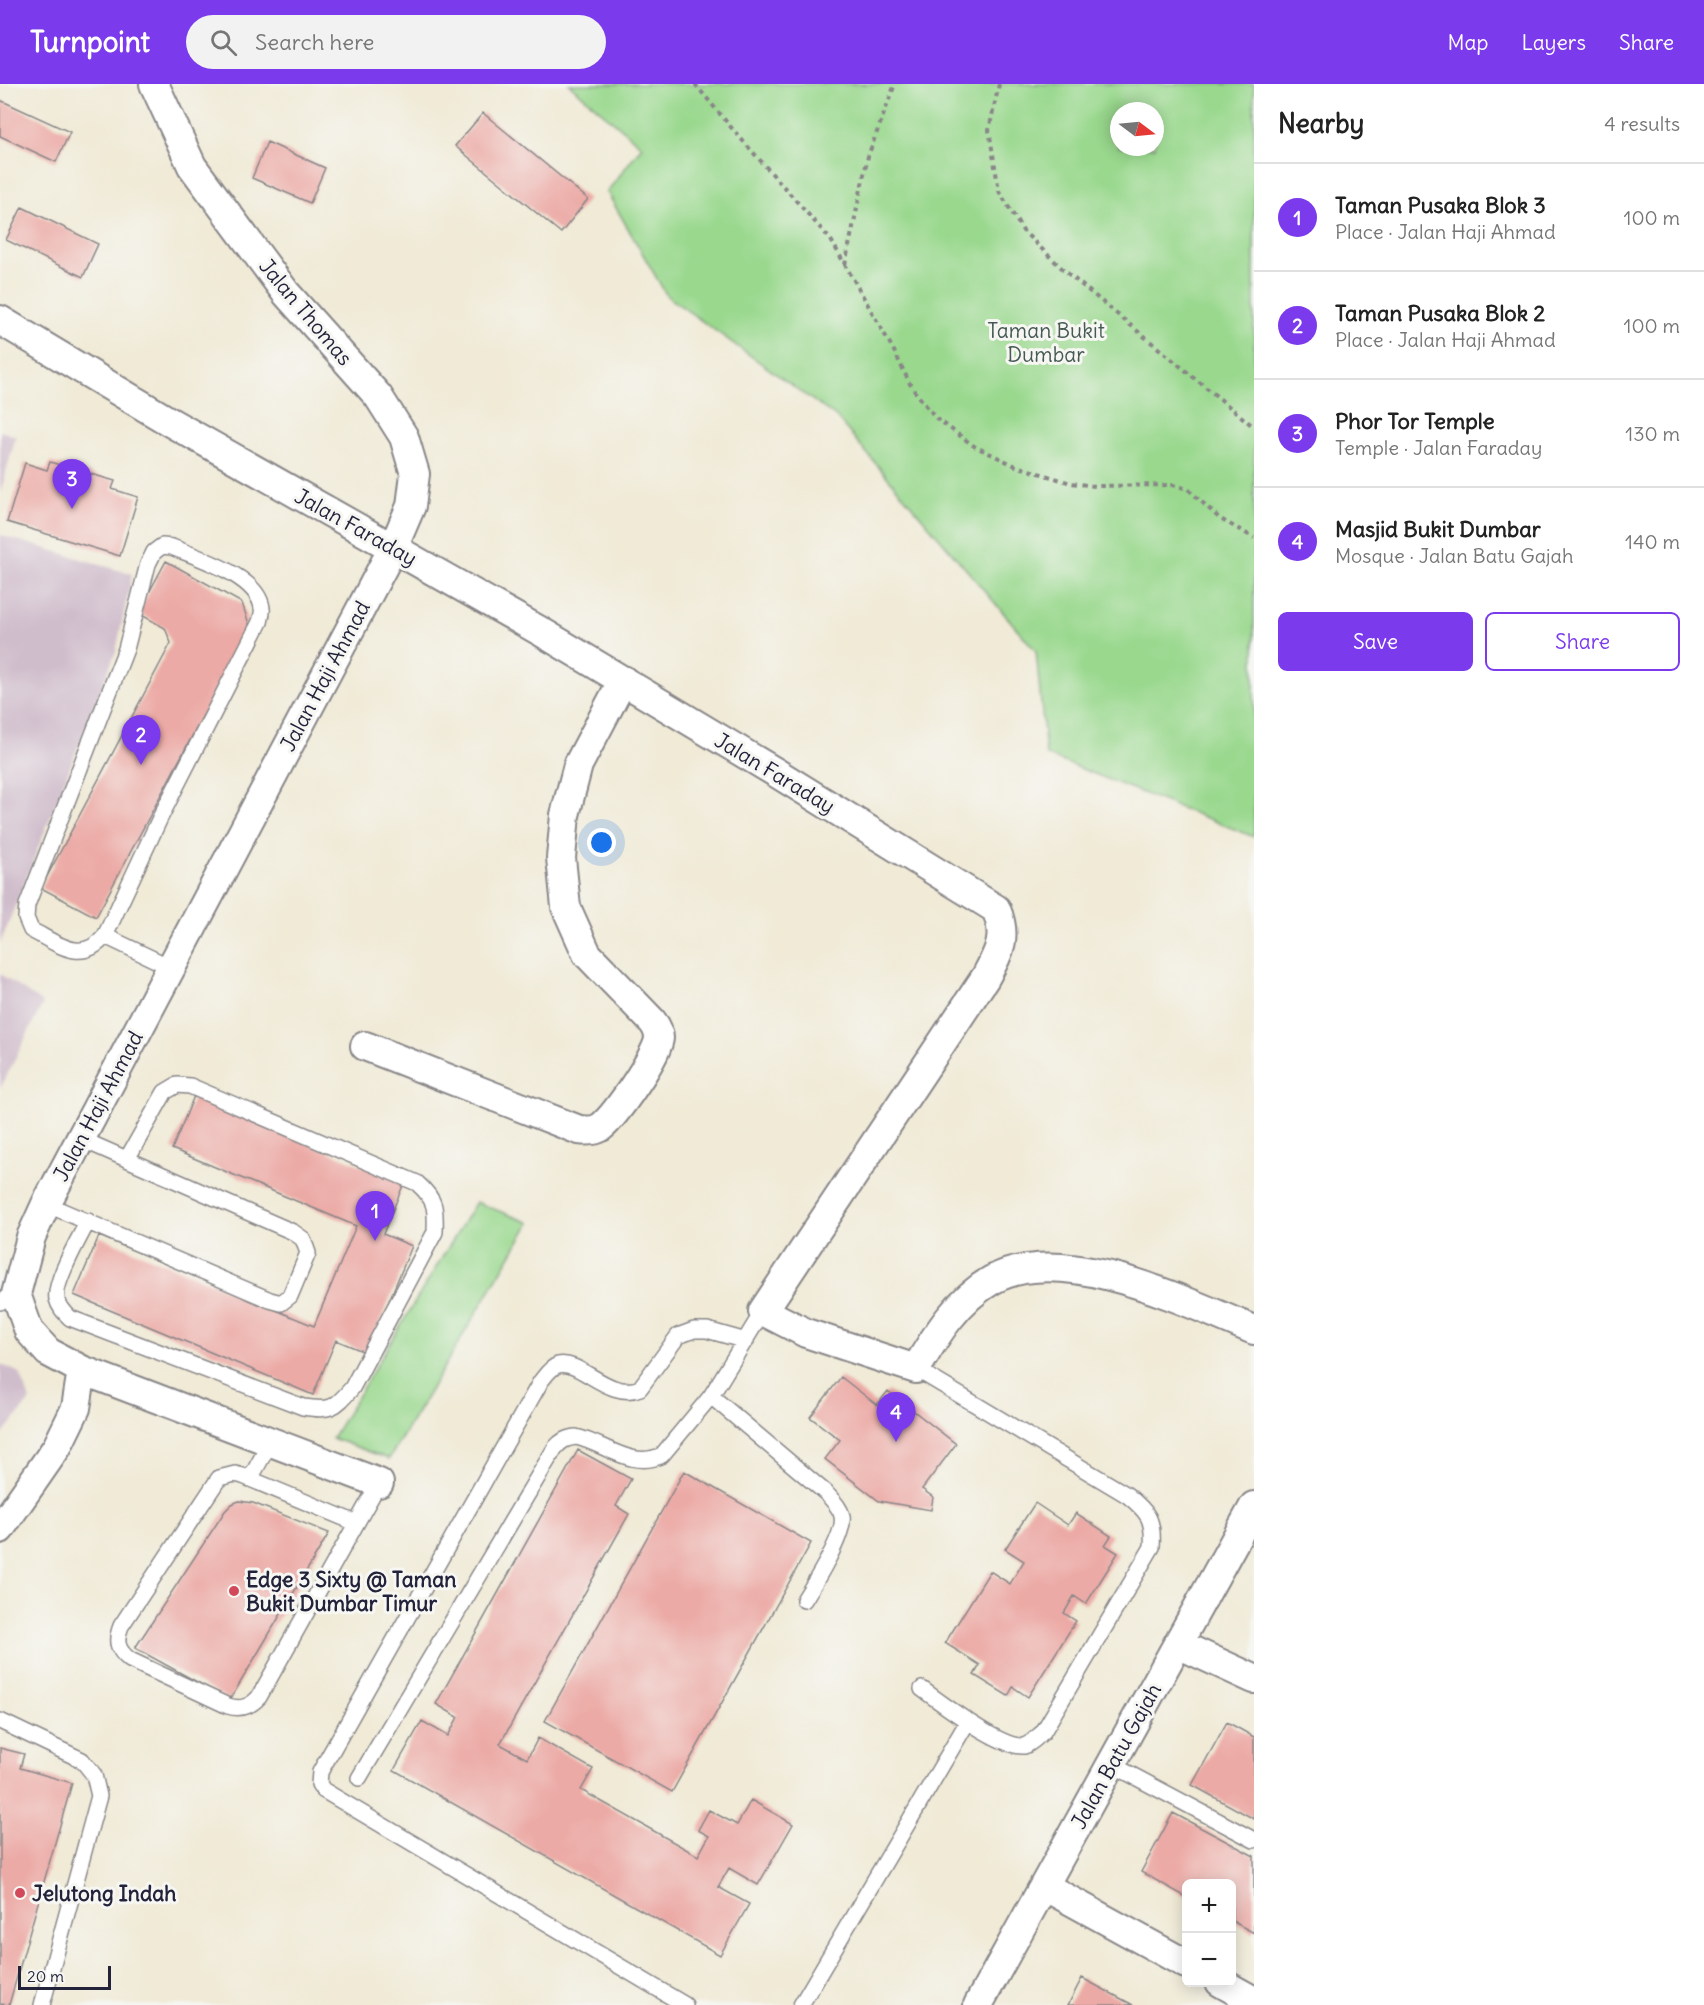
<!DOCTYPE html>
<html lang="en">
<head>
<meta charset="utf-8">
<style>
  :root { --surface:#fff; --page:#f2f2f2; --text:#222; --muted:#767676; --line:#e0e0e0; --accent:#7c3aed }
  body { margin:0; font-family:Delius,sans-serif; background:var(--page); color:var(--text) }
  .controls { position:absolute; right:18px; bottom:18px; display:grid; overflow:hidden; border-radius:9px; box-shadow:0 3px 15px #0003 }
  .controls button { width:54px; height:54px; display:grid; place-items:center; padding:0; border:0; border-bottom:2px solid var(--line); background:var(--surface); color:var(--text); font:30px sans-serif }
  .compass { position:absolute; left:1110px; top:18px; width:54px; height:54px; border-radius:50%; background:var(--surface); box-shadow:0 3px 15px #0003; rotate:106deg }
  .scale { position:absolute; left:18px; bottom:15px; width:93px; box-sizing:border-box; padding-left:6px; border:3px solid #22223b; border-top:0; font-size:16px; line-height:21px; white-space:nowrap; color:#22223b; -webkit-text-stroke:4px #f6f6f2; paint-order:stroke }
  .you { position:absolute; left:602px; top:759px; width:21px; height:21px; margin:-15px; border:4px solid #fff; border-radius:50%; background:#1a73e8; box-shadow:0 0 0 9px #1a73e833 }
  .badge { display:grid; place-items:center; width:39px; height:39px; border-radius:50%; background:var(--accent); color:#fff; font-size:20px; font-weight:700 }
  .pin { position:absolute; translate:-50% -50px; filter:drop-shadow(0 2px 3px #0008) }
  .pin::after { content:''; position:absolute; top:32px; width:21px; height:18px; background:inherit; clip-path:polygon(0 0,100% 0,50% 100%) }
  .list { margin:0; padding:0; list-style:none }
  h2 { display:flex; justify-content:space-between; align-items:center; height:78px; margin:0; padding:0 24px; font-size:26px }
  h2 small { font-size:20px; font-weight:400; color:var(--muted) }
  .list li { display:grid; grid-template-columns:39px 1fr auto; gap:18px; align-items:center; box-sizing:border-box; height:108px; padding:0 24px; border-top:2px solid var(--line) }
  .list b { display:block; font-size:22px; white-space:nowrap }
  .list p { margin:0; font-size:20px; white-space:nowrap; color:var(--muted) }
  .list em { font-size:20px; font-style:normal; color:var(--muted) }
  .actions { display:flex; gap:12px; padding:18px 24px }
  .actions a { flex:1; padding:14px 0; border:2px solid var(--accent); border-radius:9px; text-align:center; font-size:21px; color:var(--accent) }
  .actions .main { background:var(--accent); color:#fff }
  .icon { flex:none; width:33px; height:33px; fill:none; stroke:currentColor; stroke-width:2; stroke-linecap:round; stroke-linejoin:round }
  .map { position:relative; flex:none; width:1254px; height:1921px; overflow:hidden }
  header { display:flex; align-items:center; gap:36px; box-sizing:border-box; height:84px; padding:0 30px; background:var(--accent); color:#fff }
  header strong { font-size:28px }
  nav { display:flex; gap:33px; margin-inline-start:auto; font-size:21px }
  .search { width:420px; height:54px; background:var(--page); display:flex; align-items:center; gap:15px; box-sizing:border-box; padding:0 21px; border-radius:33px; color:var(--muted); font-size:22px }
  main { display:flex }
  aside { flex:1; background:var(--surface) }
  .map>svg:first-child { display:block }
  .industrial { fill:#d0bdcc }
  .green { fill:#99d88d; stroke:#5e7d64; stroke-width:1.5; fill-rule:evenodd }
  .building { fill:#ecaaa6 }
  .lines { fill:none; stroke-linecap:round; stroke-linejoin:round }
  .service-casing { stroke:#898688; stroke-width:18 }
  .minor-casing { stroke:#898688; stroke-width:32 }
  .path { stroke:#898688; stroke-width:4; stroke-dasharray:4.5 4.5; stroke-linecap:butt }
  .service { stroke:#fff; stroke-width:15 }
  .minor { stroke:#fff; stroke-width:28 }
  .poi-dot { fill:#d1495b; stroke:#f6f6f2; stroke-width:2 }
  .labels { text-anchor:middle; dominant-baseline:central; stroke-width:6; stroke-linejoin:round; paint-order:stroke }
  .street-label { font-size:21px; fill:#22223b; stroke:#f6f6f2 }
  .park-label { font-size:21px; fill:#465954; stroke:#f6f6f2 }
  .poi-label { font-size:21px; font-weight:bold; fill:#22223b; stroke:#f6f6f2; text-anchor:start }
</style>
</head>
<body>
<header>
<strong>Turnpoint</strong>
<div class="search"><svg class="icon" aria-label="search" viewBox="0 0 24 24"><circle cx="10" cy="10" r="6"/><path d="M15 15l6 6"/></svg>Search here</div>
<nav><a>Map</a><a>Layers</a><a>Share</a></nav>
</header>
<main>
<div class="map">
<svg width="1254" height="1921" viewBox="0 0 1254 1921">
  <rect width="100%" height="100%" fill="#f6f6f2"/>
  <filter id="ink" filterUnits="userSpaceOnUse"><feTurbulence type="fractalNoise" baseFrequency=".0167" numOctaves="2"/><feDisplacementMap in="SourceGraphic" scale="12" xChannelSelector="R" yChannelSelector="G"/><feConvolveMatrix kernelMatrix="1 2 1 2 8 2 1 2 1" color-interpolation-filters="sRGB"/></filter>
  <filter id="wash" filterUnits="userSpaceOnUse"><feTurbulence type="fractalNoise" baseFrequency=".008" numOctaves="4" result="noise"/><feDisplacementMap in="SourceGraphic" scale="24" xChannelSelector="R" yChannelSelector="G"/><feGaussianBlur stdDeviation="1.35" result="paint"/><feColorMatrix in="noise" values="0 0 0 0 0 0 0 0 0 0 0 0 0 0 0 0 0 1.4 0 .05"/><feComposite in="paint" operator="in"/></filter>
  <g filter="url(#wash)">
    <rect width="100%" height="100%" fill="#f0ead6"/>
    <path class="industrial" d="M0 347 16 352 0 410Z
      M0 451 132 490 116 567 0 860Z
      M0 890 43 919 0 1005Z
      M0 1280 20 1289 30 1316 0 1354Z"/>
    <path class="green" d="M569 0H1254V753L1046 671 1036 567 836 333 667 212 607 108 642 62ZM1119 27H1155V63H1119Z
      M476 1118 530 1139 389 1375 332 1354Z"/>
    <g id="blocks">
      <path class="building" d="M0 16 70 48 56 78 0 52Z
        M483 29 588 115 561 149 455 62Z
        M267 58 325 84 310 119 252 94Z
        M22 123 98 160 83 193 6 156Z
        M50 378 115 397 112 405 138 413 120 472 7 438 25 379 47 386Z
        M166 477 242 519 250 543 96 833 41 804 171 559 165 544 138 529Z
        M194 1012 404 1099 383 1150 412 1162 367 1269 336 1256 313 1311 74 1211 99 1152 314 1242 356 1142 172 1065Z
        M841 1293 877 1321 888 1307 956 1360 922 1405 933 1413 931 1426 879 1417 825 1375 840 1356 810 1333Z
        M578 1366 631 1395 616 1422 629 1430 500 1660 527 1675 538 1654 593 1685 581 1706 698 1772 709 1752 698 1746 709 1726 737 1741 751 1716 793 1740 758 1801 729 1784 718 1803 749 1820 720 1871 394 1686 422 1637 448 1652 458 1633 436 1620Z
        M684 1387 811 1459 672 1708 545 1637Z
        M239 1417 253 1419 329 1449 230 1616 135 1564 225 1427 232 1420Z
        M1035 1419 1068 1441 1076 1429 1111 1452 1105 1461 1118 1469 1086 1520 1074 1512 1064 1529 1076 1537 1028 1613 1013 1603 1008 1612 974 1591 980 1581 945 1559 990 1487 1010 1500 1024 1477 1005 1465Z
        M1227 1638 1254 1653V1735L1192 1701Z
        M0 1664 24 1670 20 1684 72 1699 9 1921 0 1920Z
        M1173 1729 1254 1772V1849L1232 1837V1800H1186V1813L1141 1788Z
        M1082 1894 1133 1921H1068Z"/>
    </g>
  </g>
  <g filter="url(#ink)">
    <use href="#blocks" fill-opacity="0" stroke="#898688" stroke-width="1.5"/>
    <g class="lines">
      <g class="service-casing">
        <path id="service" d="M162 462 172 463C198 474 258 492 262 524 263 528 261 534 260 538L160 734 105 852C81 881 57 859 31 846L26 834 27 821 126 565 148 480 154 468Z
          M105 852 170 883
          M46 1120 270 1216 281 1219 290 1212 308 1169 303 1155 293 1148 81 1055
          M88 1137C80 1153 53 1199 57 1215 59 1223 64 1228 70 1234L303 1323C331 1327 334 1325 352 1304L435 1148C436 1124 436 1116 417 1099L190 1002 177 1001 165 1008 127 1075
          M0 1218 16 1210
          M916 1285 1127 1411C1148 1428 1154 1435 1152 1463L1043 1648C1038 1652 1031 1660 1024 1662 1002 1665 941 1619 922 1605
          M711 1312 826 1409C832 1416 840 1423 842 1432 846 1449 814 1500 804 1516
          M250 1395 271 1357
          M356 1439 243 1392 235 1390 219 1394 121 1542C115 1557 117 1566 130 1576L228 1622C241 1626 250 1623 259 1613L379 1399
          M0 1637 82 1676 94 1691 99 1712 42 1921
          M1111 1680 1254 1756
          M359 1694 555 1364C561 1357 566 1354 576 1353 604 1359 633 1386 662 1371L711 1312 763 1227
          M685 1921 323 1706 319 1700 320 1688 541 1297C545 1292 550 1284 558 1281 580 1275 609 1317 640 1304L678 1252 694 1246H707L746 1257
          M801 1921 968 1637"/>
      </g>
      <g class="minor-casing">
        <path id="minor" d="M154 0 192 82 286 209 378 312 404 353 415 390 411 422 393 464 46 1120 31 1153 16 1210 29 1247 48 1268 82 1286 379 1399
          M0 236 170 338 540 547 775 688 996 825C1008 854 999 868 985 894L763 1227 806 1249 916 1285C936 1251 957 1216 992 1196 1063 1157 1186 1218 1254 1246
          M365 962 579 1046C587 1047 595 1047 601 1043 615 1032 658 971 659 954 659 947 656 942 652 937L587 870 566 823 561 774 565 731 578 681 623 596
          M0 1445 57 1363 76 1324 82 1286
          M1178 1560 1254 1595
          M1044 1802 1186 1880
          M1220 1898 1254 1917
          M978 1921 1254 1422"/>
      </g>
      <path class="path" d="M695 0 735 48 831 156 893 265 912 304 936 334 974 362 1016 382 1071 399 1095 402 1173 401 1188 405 1219 434 1254 454
        M999 0 989 46 999 107 1023 147 1066 188 1254 343
        M845 181 868 72 895 0"/>
      <use href="#service" class="service"/>
      <use href="#minor" class="minor"/>
    </g>
  </g>
  <g class="poi-dot">
    <circle cx="234" cy="1507" r="6"/>
    <circle cx="20" cy="1809" r="6"/>
  </g>
  <g class="labels">
    <g class="street-label">
      <text transform="translate(306 228) rotate(50)">Jalan Thomas</text>
      <text transform="translate(356 443) rotate(29)">Jalan Faraday</text>
      <text transform="translate(325 592) rotate(-62)">Jalan Haji Ahmad</text>
      <text transform="translate(775 689) rotate(31)">Jalan Faraday</text>
      <text transform="translate(98 1022) rotate(-62)">Jalan Haji Ahmad</text>
      <text transform="translate(1116 1672) rotate(-61)">Jalan Batu Gajah</text>
    </g>
    <g class="park-label">
      <text x="1046" y="246">Taman Bukit<tspan x="1046" dy="24">Dumbar</tspan></text>
    </g>
    <g class="poi-label">
      <text x="246" y="1495">Edge 3 Sixty @ Taman<tspan x="246" dy="24">Bukit Dumbar Timur</tspan></text>
      <text x="32" y="1809">Jelutong Indah</text>
    </g>
  </g>
</svg>
<div class="controls">
<button>+</button>
<button>−</button>
</div>
<svg class="compass" viewBox="-18 -18 36 36"><path d="M0-13l5 13h-10z" fill="#e53935"/><path d="M0 13l5-13h-10z" fill="#767676"/></svg>
<div class="scale">20 m</div>
<div class="you"></div>
<div class="pin badge" style="left:375px;top:1157px">1</div>
<div class="pin badge" style="left:141px;top:681px">2</div>
<div class="pin badge" style="left:72px;top:425px">3</div>
<div class="pin badge" style="left:896px;top:1358px">4</div>
</div>
<aside>
<h2>Nearby<small>4 results</small></h2>
<ul class="list">
<li><span class="badge">1</span><div><b>Taman Pusaka Blok 3</b><p>Place · Jalan Haji Ahmad</p></div><em>100 m</em></li>
<li><span class="badge">2</span><div><b>Taman Pusaka Blok 2</b><p>Place · Jalan Haji Ahmad</p></div><em>100 m</em></li>
<li><span class="badge">3</span><div><b>Phor Tor Temple</b><p>Temple · Jalan Faraday</p></div><em>130 m</em></li>
<li><span class="badge">4</span><div><b>Masjid Bukit Dumbar</b><p>Mosque · Jalan Batu Gajah</p></div><em>140 m</em></li>
</ul>
<div class="actions"><a class="main">Save</a><a>Share</a></div>
</aside>
</main>
</body>
</html>
